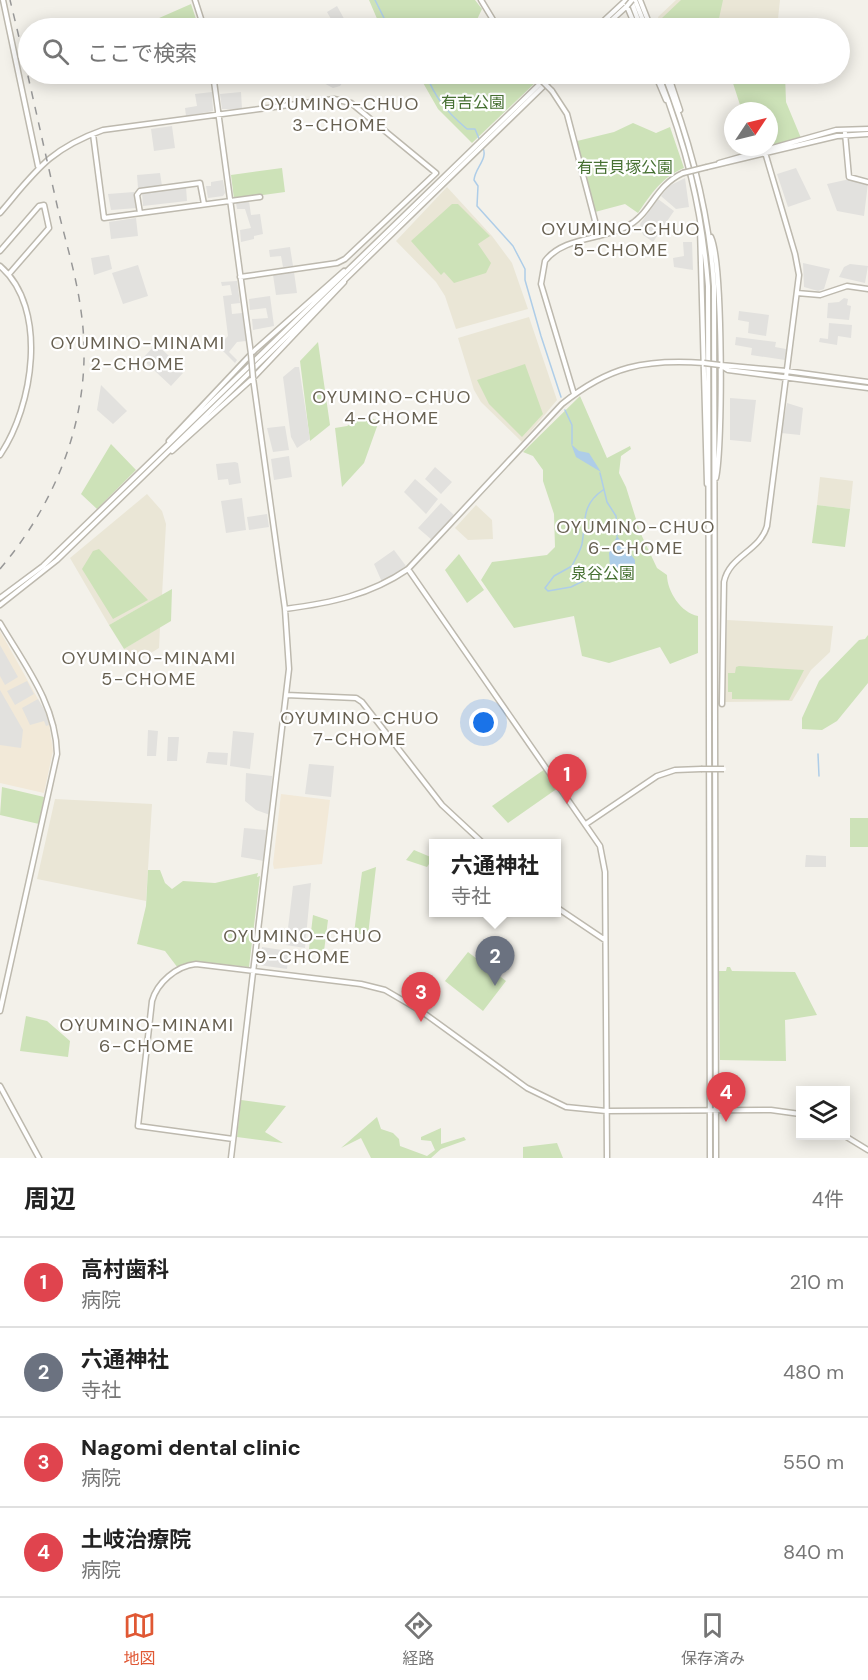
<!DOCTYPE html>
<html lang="ja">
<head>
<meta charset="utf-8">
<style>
  :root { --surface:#fff; --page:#f2f2f2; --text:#222; --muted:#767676; --line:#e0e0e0; --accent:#e05834 }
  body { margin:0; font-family:"DM Sans","Noto Sans JP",sans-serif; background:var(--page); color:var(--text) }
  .controls { position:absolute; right:18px; bottom:18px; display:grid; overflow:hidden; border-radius:0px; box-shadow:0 3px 15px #0003 }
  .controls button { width:54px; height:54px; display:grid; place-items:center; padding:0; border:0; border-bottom:2px solid var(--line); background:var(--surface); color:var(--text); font:30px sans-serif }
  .compass { position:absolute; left:724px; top:102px; width:54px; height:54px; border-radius:50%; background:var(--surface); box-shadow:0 3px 15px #0003; rotate:55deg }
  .you { position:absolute; left:484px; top:723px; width:21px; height:21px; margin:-15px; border:4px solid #fff; border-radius:50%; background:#1a73e8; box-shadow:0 0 0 9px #1a73e833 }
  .badge { display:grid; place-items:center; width:39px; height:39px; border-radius:50%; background:var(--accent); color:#fff; font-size:20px; font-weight:700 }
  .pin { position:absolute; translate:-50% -50px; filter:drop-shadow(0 2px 3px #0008) }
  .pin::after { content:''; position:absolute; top:32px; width:21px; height:18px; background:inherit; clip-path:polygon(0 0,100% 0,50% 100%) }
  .popup { position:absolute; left:429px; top:839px; width:132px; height:78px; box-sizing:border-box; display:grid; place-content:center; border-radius:0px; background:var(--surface); filter:drop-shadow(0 2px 4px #0005); font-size:20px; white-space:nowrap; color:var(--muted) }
  .popup b { font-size:22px; color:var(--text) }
  .popup::after { content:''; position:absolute; left:50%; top:100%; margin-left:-12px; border:12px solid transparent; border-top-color:var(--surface) }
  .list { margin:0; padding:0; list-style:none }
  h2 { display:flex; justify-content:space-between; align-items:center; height:78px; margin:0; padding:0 24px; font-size:26px }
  h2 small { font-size:20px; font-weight:400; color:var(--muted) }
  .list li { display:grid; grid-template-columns:39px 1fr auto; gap:18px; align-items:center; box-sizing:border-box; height:90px; padding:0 24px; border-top:2px solid var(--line) }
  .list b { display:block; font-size:22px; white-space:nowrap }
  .list p { margin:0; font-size:20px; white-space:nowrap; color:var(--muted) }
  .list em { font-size:20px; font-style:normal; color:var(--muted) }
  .icon { flex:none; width:33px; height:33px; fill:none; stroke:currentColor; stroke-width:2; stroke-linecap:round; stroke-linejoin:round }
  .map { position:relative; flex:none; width:868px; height:1158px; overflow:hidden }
  .search { position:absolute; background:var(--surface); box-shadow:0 3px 15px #0003; left:18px; right:18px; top:18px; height:66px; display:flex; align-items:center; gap:15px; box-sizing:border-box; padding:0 21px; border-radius:33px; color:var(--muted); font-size:22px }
  .sheet { height:438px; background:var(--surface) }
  nav { display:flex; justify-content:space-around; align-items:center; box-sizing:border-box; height:84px; border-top:2px solid var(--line); background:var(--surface); font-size:16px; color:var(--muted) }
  nav a { display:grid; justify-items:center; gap:3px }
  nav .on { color:var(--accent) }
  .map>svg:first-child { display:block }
  .commercial { fill:#f2e9d8 }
  .education { fill:#eae6d6 }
  .green { fill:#cde2b8 }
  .parking { fill:#e2e1de }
  .water { fill:#aecde8 }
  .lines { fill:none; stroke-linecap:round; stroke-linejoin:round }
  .stream { stroke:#aecde8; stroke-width:1.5 }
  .minor-casing { stroke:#bdb9ae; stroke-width:7 }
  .minor { stroke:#fff; stroke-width:4 }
  .rail { stroke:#979797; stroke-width:1.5; stroke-dasharray:8 8; stroke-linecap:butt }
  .minor-bridge-casing { stroke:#bdb9ae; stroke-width:7; stroke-linecap:butt }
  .minor-bridge { stroke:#fff; stroke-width:4 }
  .labels { text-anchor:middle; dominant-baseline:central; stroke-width:4.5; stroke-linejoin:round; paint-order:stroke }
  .park-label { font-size:16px; fill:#477133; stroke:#fff }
  .neighbourhood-label { font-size:18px; letter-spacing:1.5px; fill:#676051; stroke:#fff }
</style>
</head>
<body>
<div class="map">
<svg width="868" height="1158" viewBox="0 0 868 1158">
  <rect width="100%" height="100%" fill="#f3f1ea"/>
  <path class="commercial" d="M0 631 48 717 53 751 44 793 0 783Z
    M281 794 330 800 322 864 274 869 273 864Z"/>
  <path class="education" d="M676 0H780L777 28H662L658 17Z
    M447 187 492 236 512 263 528 309 456 329 445 296 436 282 396 241Z
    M529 317 557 400 522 442 481 402 474 390 458 338Z
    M820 477 853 481 850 509 817 505Z
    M147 494 162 511 166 524 162 595 109 625 70 558Z
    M476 505 492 520 493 539 468 540 455 528Z
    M727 620 833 626 830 652 811 670 792 701 724 702Z
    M160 627 159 648 133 664 124 649Z
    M55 799 152 804 146 901 37 879Z"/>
  <path class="green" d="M369 0H475L482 9 473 28H381Z
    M681 0H723L718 23 721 28H666L662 18Z
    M191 4 199 28H153L150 22Z
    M418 74H529L537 81 472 143 438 109Z
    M730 74H785L786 102 801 138 769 146V111H742Z
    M633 123 656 133 670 127 684 168C662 177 651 194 638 213L625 204 595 212 577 141 614 132Z
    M282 168 285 192 234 199 231 175Z
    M452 204H458L490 236 478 244 491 263 486 273 454 283 444 272 441 275 411 241Z
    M318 342 330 425 310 441 300 361Z
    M525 364 543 414 522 437 489 404 477 380Z
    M580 396 607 458 630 446 631 449 621 456 619 473 626 487 640 532 657 568 667 575C667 591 681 613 698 616V653L670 664 660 647 609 663 582 656 574 616 514 628 481 580 492 562 547 555 555 547 554 514 543 481V470L533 456 523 452Z
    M364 416 379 421 364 463 342 487 335 428 347 426Z
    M111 444 136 470 97 509 81 494Z
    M817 505 850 509 845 547 812 543Z
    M99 549 148 600 113 619 82 569 93 551Z
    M459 554 484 590 467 603 445 570Z
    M172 589 171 621 124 649 109 625Z
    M868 635V683L837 721 822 730 802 729V718L819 681 859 640 865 639Z
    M739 666 804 670 789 700 732 699V692H728V673H735L736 667Z
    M545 769 558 788 508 823 492 806Z
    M2 787 44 797 39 824 0 815Z
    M850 818H868V847H850Z
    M414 850 433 858 427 867 406 860Z
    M376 867 368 935 354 933 362 872Z
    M148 870H160L165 883 172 889 183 881 215 883 258 873 257 877 260 876 249 967 199 962 178 968 165 951 137 944 146 906Z
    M313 915 328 920 324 951 309 949Z
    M468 952 506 981 483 1011 445 981Z
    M727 967H730L732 971 795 972 817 1015 785 1020 786 1061 720 1060 719 971H726Z
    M26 1016 47 1021 70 1041 68 1057 20 1051Z
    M241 1100 286 1106 265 1132 283 1143 237 1137Z
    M377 1117 381 1129 393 1133 399 1139 400 1146 427 1156 435 1150 431 1141 421 1140V1137L441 1128V1144L464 1137 466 1140 441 1149 431 1158H371L361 1138 341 1148Z
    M557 1143 563 1158H523V1147Z"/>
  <path class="parking" d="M337 6 347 24 345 28H336L327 12Z
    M320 74H349L340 86 333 88 316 79Z
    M212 92 213 111 186 116 185 108 197 106 195 94Z
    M241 92 242 109H222L220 94Z
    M172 126 175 148 154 151 151 129Z
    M796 168 811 199 788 207 777 174Z
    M160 173 162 186 138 188 137 175Z
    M685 178 689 207 676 209 661 196 669 186Z
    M850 179 868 183 864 216 837 211 827 184Z
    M223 180 225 193 223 196 208 198 206 186H211V182Z
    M186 187 187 201 143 206 142 192Z
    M134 192 137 208 111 210 108 194Z
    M658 199 674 211 653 242 643 235 640 224Z
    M249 201 251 215 260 214 263 234 254 236V239L241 242 240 230 251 228 245 209H237L236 203Z
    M136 218 138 236 111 239 109 222Z
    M683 242H692L693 270 674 267 673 258 684 256Z
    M290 247 293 266 283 267 281 256 270 257 269 250Z
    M109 255 112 269 94 275 91 258Z
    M803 263 830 269 824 289 818 291 804 287Z
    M850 264 868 266 865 283 839 277 844 267Z
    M138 265 148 296 123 304 112 273Z
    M294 272 297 293 276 295 273 275Z
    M237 281 240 303 231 304 232 314 242 313 246 341 237 342 229 352 237 360 235 363 218 346 228 336 223 296 232 295 230 285 222 286 221 282Z
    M270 296 274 326 253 330 252 319 268 318 266 308 250 310 249 299Z
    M844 298 848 299 847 305 851 306 849 320 827 318 828 303 839 302Z
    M739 311 769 315 766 336 748 333 749 322 738 320Z
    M829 323 852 325 851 338 838 336 837 345 819 342 820 338 828 339Z
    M736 337 776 342 775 347 786 349 785 360 751 355 752 348 735 345Z
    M156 344 181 367 179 369 183 373 171 386 142 359Z
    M295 367H299L310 439 297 448 291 437 283 377Z
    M101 385 127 411 113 424 97 410Z
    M730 398 756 400 751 442 730 440Z
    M787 403 803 408 800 435 781 433Z
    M285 426 289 450 273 452 267 428Z
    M289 456 292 477 274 480 271 459Z
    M235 462 238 463 241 483 229 485 228 479 218 480 216 464Z
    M435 467 452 482 441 494 425 479Z
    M415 479 438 499 426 514 404 492Z
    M242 498 246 530 226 533 221 501Z
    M441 503 454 515 432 540 418 528Z
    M267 514 269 527 249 530 247 517Z
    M394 550 406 566 382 582 374 564Z
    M0 645 18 677 5 685 0 676Z
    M27 681 34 694 15 705 7 691Z
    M0 690 23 730 21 748 0 745Z
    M38 699 45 711 49 725 46 726 44 721 30 725 22 708Z
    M148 730 158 731 156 756H147Z
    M233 731 254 733 250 769 230 766Z
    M168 737H179L177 761H167Z
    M208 752 228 753 227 765 206 763Z
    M309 764 334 766 331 797 305 794Z
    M246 773 272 776 270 815 256 810 245 801Z
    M244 828 266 830 264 861 241 857Z
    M806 855 826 856V867H805Z
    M311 883 305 948 286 945 293 886Z
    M262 947 289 951 287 969 259 965Z"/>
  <path class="water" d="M571 444 579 451 589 453 601 472 576 457Z
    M617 536 635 560V570L619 579 607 573 610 567 609 553Z"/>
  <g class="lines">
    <path class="stream" d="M375 0 389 28
      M426 74C435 98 447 112 467 129H475L480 141
      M483 148C488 159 475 168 474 180L478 186 477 206 513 246 525 269V280L541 336 561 397
      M565 410 572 425V444
      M600 473 607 502 616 516 617 536
      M572 566 593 577 607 573
      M591 577 571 587 548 591 545 588 554 576 572 566C575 559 580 552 582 544 586 521 581 505 603 490
      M818 754 819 776"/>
    <g class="minor-casing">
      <path id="minor" d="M3 0 38 166
        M195 0 204 28
        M481 0 498 28
        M635 0 646 28
        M640 0 651 28
        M631 1 641 28
        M626 4 636 28
        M596 28 626 0
        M603 28 627 6
        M213 74 251 354
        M655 74 666 100
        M658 74C686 146 702 208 708 286L710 1158
        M664 74C691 143 709 211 714 286L716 1158
        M668 74 680 110
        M552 91 567 114 599 236
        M845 133 849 177 868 182
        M93 134 104 218 260 197
        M719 163 836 130 868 129
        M707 167 837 136 868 134
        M0 213C35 172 49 149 103 130L334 99 351 103 436 173 345 259 337 263 240 277
        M140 213 137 195 140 191 200 183 204 204
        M700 227 707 484
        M711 237C723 263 723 447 716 478
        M0 251 39 206 44 205 49 228 9 274
        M0 266C49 308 33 407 0 455
        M797 293 820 295 847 286 868 289
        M720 365 728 370 868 388
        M721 365 786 371 868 382
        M574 394 541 284 545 261C563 237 601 240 626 227 651 215 654 186 683 173
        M169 441 255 350 344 271
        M172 451 253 378 344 282
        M408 569 600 846 605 872 607 1158
        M0 598 43 566 550 74
        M0 605 57 560 556 74
        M285 609C331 603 370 595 408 569L562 404C609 366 645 359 704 363
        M0 623C24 664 56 704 57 754L0 1011
        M286 695 356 698 362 702 442 805 484 844
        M722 704 724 582C729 556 760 551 767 526L799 275 795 254 764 149
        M586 824 657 776 675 770 701 769
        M556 907 605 940
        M0 1086 39 1158
        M845 1136 868 1150
        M233 1139 138 1126 152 1001C157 983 176 966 196 964L361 984 385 990 421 1011 527 1088 566 1107 606 1111 771 1110 800 1114
        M231 1158 289 669 285 609 253 378"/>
    </g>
    <use href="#minor" class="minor"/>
    <path class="rail" d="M0 569C60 498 95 406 81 311 76 272 63 234 55 196 40 130 26 65 10 0"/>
    <g class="minor-bridge-casing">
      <path id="minor-bridge" d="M627 6 632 0
        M536 75 552 91
        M683 173 707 167
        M251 354 253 378
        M704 363 720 365
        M701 769H724"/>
    </g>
    <use href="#minor-bridge" class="minor-bridge"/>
  </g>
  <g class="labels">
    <g class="park-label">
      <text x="473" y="102">有吉公園</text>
      <text x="625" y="167">有吉貝塚公園</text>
      <text x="603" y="573">泉谷公園</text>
    </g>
    <g class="neighbourhood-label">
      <text x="340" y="104">OYUMINO-CHUO<tspan x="340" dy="21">3-CHOME</tspan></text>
      <text x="621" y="229">OYUMINO-CHUO<tspan x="621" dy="21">5-CHOME</tspan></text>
      <text x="138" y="343">OYUMINO-MINAMI<tspan x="138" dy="21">2-CHOME</tspan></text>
      <text x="392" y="397">OYUMINO-CHUO<tspan x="392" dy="21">4-CHOME</tspan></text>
      <text x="636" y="527">OYUMINO-CHUO<tspan x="636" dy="21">6-CHOME</tspan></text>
      <text x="149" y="658">OYUMINO-MINAMI<tspan x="149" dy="21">5-CHOME</tspan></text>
      <text x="360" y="718">OYUMINO-CHUO<tspan x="360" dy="21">7-CHOME</tspan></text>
      <text x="303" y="936">OYUMINO-CHUO<tspan x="303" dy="21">9-CHOME</tspan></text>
      <text x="147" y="1025">OYUMINO-MINAMI<tspan x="147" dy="21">6-CHOME</tspan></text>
    </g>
  </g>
</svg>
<div class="controls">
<button><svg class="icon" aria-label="layers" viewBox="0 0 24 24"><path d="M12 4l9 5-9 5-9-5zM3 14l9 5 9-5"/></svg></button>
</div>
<svg class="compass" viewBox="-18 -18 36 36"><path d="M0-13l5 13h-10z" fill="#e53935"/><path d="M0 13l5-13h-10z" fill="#767676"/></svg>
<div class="you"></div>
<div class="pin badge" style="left:567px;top:804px;background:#e0444e">1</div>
<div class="pin badge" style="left:495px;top:986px;background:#6b7280">2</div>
<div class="popup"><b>六通神社</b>寺社</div>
<div class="pin badge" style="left:421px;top:1022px;background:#e0444e">3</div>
<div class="pin badge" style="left:726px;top:1122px;background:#e0444e">4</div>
<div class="search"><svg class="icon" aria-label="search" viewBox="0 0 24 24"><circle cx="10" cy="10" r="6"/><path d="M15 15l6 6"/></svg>ここで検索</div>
</div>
<section class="sheet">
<h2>周辺<small>4件</small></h2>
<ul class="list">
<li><span class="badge" style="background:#e0444e">1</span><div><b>高村歯科</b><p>病院</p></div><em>210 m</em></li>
<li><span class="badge" style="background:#6b7280">2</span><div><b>六通神社</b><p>寺社</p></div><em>480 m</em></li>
<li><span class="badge" style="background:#e0444e">3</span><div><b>Nagomi dental clinic</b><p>病院</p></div><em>550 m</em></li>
<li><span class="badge" style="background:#e0444e">4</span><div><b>土岐治療院</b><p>病院</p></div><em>840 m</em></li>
</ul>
</section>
<nav>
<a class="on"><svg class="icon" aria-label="map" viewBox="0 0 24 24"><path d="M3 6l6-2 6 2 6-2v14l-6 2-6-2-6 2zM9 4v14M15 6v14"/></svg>地図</a>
<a><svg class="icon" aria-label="directions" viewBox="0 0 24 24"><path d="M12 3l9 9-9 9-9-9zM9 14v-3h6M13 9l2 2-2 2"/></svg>経路</a>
<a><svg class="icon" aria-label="saved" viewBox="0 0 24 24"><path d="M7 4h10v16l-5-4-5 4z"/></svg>保存済み</a>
</nav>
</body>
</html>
